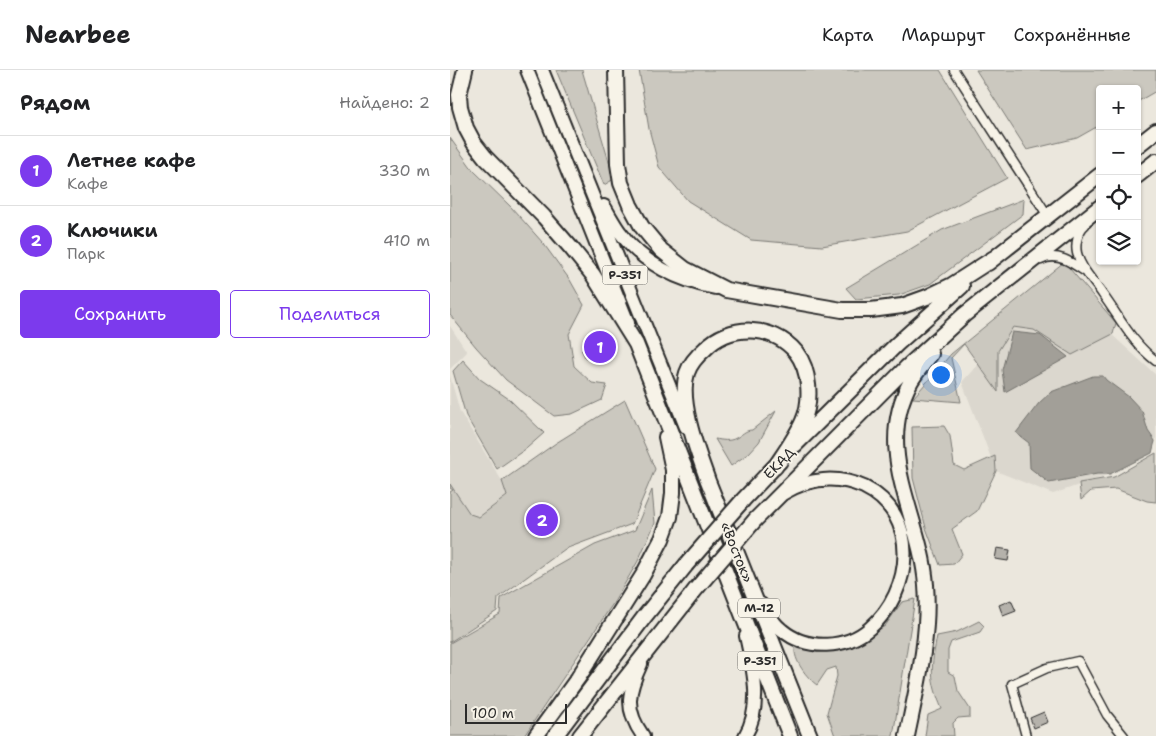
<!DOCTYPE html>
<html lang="ru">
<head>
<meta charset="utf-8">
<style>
  :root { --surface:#fff; --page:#f6f6f6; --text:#202124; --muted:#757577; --line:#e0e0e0; --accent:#7c3aed }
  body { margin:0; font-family:"Shantell Sans",sans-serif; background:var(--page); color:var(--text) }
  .controls { position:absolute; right:15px; top:15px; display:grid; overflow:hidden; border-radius:5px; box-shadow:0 1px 4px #0004 }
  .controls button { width:45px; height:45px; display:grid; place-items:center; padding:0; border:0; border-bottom:1px solid var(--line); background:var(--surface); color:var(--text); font:25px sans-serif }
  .scale { position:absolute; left:15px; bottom:12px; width:102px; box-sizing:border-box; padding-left:5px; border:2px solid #2b2b2b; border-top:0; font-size:14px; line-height:18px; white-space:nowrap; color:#2b2b2b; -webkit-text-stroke:4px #f7f3e8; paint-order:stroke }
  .you { position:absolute; left:490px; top:304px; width:18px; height:18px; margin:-12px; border:4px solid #fff; border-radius:50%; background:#1a73e8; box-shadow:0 0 0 8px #1a73e833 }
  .badge { display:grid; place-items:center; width:32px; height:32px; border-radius:50%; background:var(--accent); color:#fff; font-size:16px; font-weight:700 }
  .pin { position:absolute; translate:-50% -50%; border:2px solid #fff; box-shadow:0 1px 5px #0006 }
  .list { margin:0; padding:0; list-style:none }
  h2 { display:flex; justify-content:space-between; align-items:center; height:65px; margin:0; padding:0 20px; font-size:21px }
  h2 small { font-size:16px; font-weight:400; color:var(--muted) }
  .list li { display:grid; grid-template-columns:32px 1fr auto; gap:15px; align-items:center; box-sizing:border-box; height:70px; padding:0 20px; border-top:1px solid var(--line) }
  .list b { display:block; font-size:19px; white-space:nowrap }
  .list p { margin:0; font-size:16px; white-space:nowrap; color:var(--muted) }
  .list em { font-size:16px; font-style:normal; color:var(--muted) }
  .actions { display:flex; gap:10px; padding:15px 20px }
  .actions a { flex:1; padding:11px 0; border:1px solid var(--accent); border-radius:5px; text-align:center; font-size:18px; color:var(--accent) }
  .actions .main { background:var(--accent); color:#fff }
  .icon { flex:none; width:28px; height:28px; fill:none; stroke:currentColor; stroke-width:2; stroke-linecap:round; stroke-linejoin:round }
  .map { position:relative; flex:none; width:706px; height:666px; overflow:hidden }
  header { display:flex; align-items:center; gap:30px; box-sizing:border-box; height:70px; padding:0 25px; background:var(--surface); border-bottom:1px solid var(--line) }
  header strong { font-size:24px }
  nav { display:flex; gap:28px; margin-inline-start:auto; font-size:18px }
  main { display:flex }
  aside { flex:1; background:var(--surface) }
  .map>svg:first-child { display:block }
  .built { fill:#dbd7ce }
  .green { fill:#cbc8bf; stroke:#7b7a75 }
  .water { fill:#a29f98; stroke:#72716c }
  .building { fill:#b5b2ab; stroke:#2b2b2b }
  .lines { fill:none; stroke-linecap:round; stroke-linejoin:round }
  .minor-casing { stroke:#2b2b2b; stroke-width:11 }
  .primary-casing { stroke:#2b2b2b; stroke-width:16 }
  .trunk-casing { stroke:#2b2b2b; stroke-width:18 }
  .minor { stroke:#f7f3e8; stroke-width:8 }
  .primary { stroke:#f7f3e8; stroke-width:12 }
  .trunk { stroke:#f7f3e8; stroke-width:14 }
  .trunk-bridge-casing { stroke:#2b2b2b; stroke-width:18; stroke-linecap:butt }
  .trunk-bridge { stroke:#f7f3e8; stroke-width:14 }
  .labels { text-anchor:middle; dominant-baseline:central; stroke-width:4; stroke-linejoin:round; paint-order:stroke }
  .shield { fill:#f7f3e8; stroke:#686764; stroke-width:1 }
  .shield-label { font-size:12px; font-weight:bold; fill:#2b2b2b }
  .street-label { font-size:14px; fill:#2b2b2b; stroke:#f7f3e8 }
</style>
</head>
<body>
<header>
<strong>Nearbee</strong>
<nav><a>Карта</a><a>Маршрут</a><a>Сохранённые</a></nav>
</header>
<main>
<aside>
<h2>Рядом<small>Найдено: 2</small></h2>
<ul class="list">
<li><span class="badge">1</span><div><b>Летнее кафе</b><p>Кафе</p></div><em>330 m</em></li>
<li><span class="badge">2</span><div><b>Ключики</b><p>Парк</p></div><em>410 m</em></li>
</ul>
<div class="actions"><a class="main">Сохранить</a><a>Поделиться</a></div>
</aside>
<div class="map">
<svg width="706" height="666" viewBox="0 0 706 666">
  <rect width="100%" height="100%" fill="#ebe7dd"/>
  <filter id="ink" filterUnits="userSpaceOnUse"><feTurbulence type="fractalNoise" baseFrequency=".02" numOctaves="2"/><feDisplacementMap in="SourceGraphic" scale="10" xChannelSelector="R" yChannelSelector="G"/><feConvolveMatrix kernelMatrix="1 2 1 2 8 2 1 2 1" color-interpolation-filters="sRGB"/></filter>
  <g filter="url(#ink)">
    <path class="built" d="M603 211 706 305V373L660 404 603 424 546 401 512 312Z
      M0 256 17 282 0 299Z
      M0 306 10 342 52 411 57 426 28 447 20 444 0 414Z"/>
    <path class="green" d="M106 0H132L164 109 154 115Z
      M189 0H490L557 108 457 161 372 176 301 170 238 131 209 97 199 59Z
      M526 0H706V21L687 32V19H650V55L627 68 577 80Z
      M0 68 23 100 61 137 93 173 120 210 134 235 119 264 124 296 142 313 157 315 152 330 122 344 104 346 56 310 26 277 0 245Z
      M574 129 573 144 480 214 449 225 406 229 396 218 492 160Z
      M614 192 666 253 663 264 622 285 584 260 563 257 548 281V322L514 274 501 288 511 332 463 328 501 284Z
      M13 290 30 309 59 329 94 363 77 378 47 399 16 346 3 301Z
      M175 330 205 399 182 454 115 479 48 528 47 541 0 572V422L3 420 0 418V414L20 444 29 447 57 426 52 411 106 373Z
      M326 341 309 372 299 383 281 396 265 369C272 370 279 372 286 368 292 365 295 360 302 360Z
      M494 356 500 366 504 395 514 400 545 386 546 401 527 441 502 459 512 484 504 494 490 495 476 458 463 408 462 357Z
      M706 383V432L697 431 666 419 641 421 631 430 629 413 664 407Z
      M202 420 205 453 188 491 164 532 74 666H0V573L50 544 51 528 145 475 185 460Z
      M465 529 443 666H385L377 643 387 606 386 597 377 600 367 615C357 608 343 590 345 577L352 574 359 579 397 578 435 556 452 532Z
      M529 551 534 556 530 562 501 572 498 580V602L505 606 508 621 520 639V647L508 648 503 653 504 666H475L478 645 492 639C479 608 481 598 487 566L507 562Z"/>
    <path class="water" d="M562 262 590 265 618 287 555 322 552 300Z
      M643 306H653L656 310 679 327 692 341 698 361 705 371 702 383 660 404H647L599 413 580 398 579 373 566 363 589 333 601 322Z"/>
    <path class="building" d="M150 271 154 280 136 288 132 280Z
      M547 478 560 480 558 491 545 489Z
      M561 530 566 541 553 546 549 535Z
      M594 642 598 652 584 658 580 648Z"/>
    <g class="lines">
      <g class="minor-casing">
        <path id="minor" d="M504 0 598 146
          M635 155C628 161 625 174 627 183 631 200 644 211 653 225 670 248 682 273 706 291
          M591 190C607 182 621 192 634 201
          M576 666 562 614 597 598 628 591 657 645 674 666"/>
      </g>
      <g class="primary-casing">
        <path id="primary" d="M77 0 178 253
          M92 0 236 357
          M154 136C159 144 164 154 170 162 192 194 230 211 266 218
          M311 534C317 543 323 553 332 560 357 581 396 579 420 558 463 521 471 445 414 417 387 405 359 408 334 423
          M191 594C178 622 174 639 193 666
          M295 666C313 636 303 598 296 566"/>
      </g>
      <g class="trunk-casing">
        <path id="trunk" d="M15 0 9 25 10 37 16 58 24 73 35 87 94 147 122 179 143 205 186 274 340 666
          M166 0 168 94 171 113 180 135 192 157 211 180 235 199 276 220 392 240H421L452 236 477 227 502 215 544 188
          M687 76 706 61
          M687 106 706 91
          M538 193 650 105
          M345 375 447 274 512 216
          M325 397C335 382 346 367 353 351 362 331 360 300 346 282 322 254 279 254 255 279 248 285 240 294 237 303 228 332 248 383 258 411L360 666
          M293 430 330 391
          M305 450 456 298 514 245 650 137
          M86 666 128 608 193 505 212 469 220 447 223 423V400L216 367
          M105 666 195 546 236 495
          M130 666 246 519
          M457 666C467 617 480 565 476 515 471 445 422 382 461 311 466 302 474 293 481 284"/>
      </g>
      <use href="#minor" class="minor"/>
      <use href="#primary" class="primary"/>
      <use href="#trunk" class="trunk"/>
      <g class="trunk-bridge-casing">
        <path id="trunk-bridge" d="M236 495 293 430
          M246 519 305 450"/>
      </g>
      <use href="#trunk-bridge" class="trunk-bridge"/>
    </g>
  </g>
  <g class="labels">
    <g class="shield">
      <rect x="152.5" y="195.5" width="45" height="19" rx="4"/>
      <rect x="288" y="528.5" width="42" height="19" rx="4"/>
      <rect x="287.5" y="581.5" width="45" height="19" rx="4"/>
    </g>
    <g class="shield-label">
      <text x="175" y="205">Р-351</text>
      <text x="309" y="538">М-12</text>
      <text x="310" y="591">Р-351</text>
    </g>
    <g class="street-label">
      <text transform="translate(329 393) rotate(-46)">ЕКАД</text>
      <text transform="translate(287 482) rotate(68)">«Восток»</text>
    </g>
  </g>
</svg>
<div class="controls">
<button>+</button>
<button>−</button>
<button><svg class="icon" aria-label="locate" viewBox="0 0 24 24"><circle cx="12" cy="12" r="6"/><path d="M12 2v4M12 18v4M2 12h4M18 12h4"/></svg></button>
<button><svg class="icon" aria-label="layers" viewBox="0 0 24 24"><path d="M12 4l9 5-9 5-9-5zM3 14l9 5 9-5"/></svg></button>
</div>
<div class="scale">100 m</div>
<div class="you"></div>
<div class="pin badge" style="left:150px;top:277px">1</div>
<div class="pin badge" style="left:92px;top:450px">2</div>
</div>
</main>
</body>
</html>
